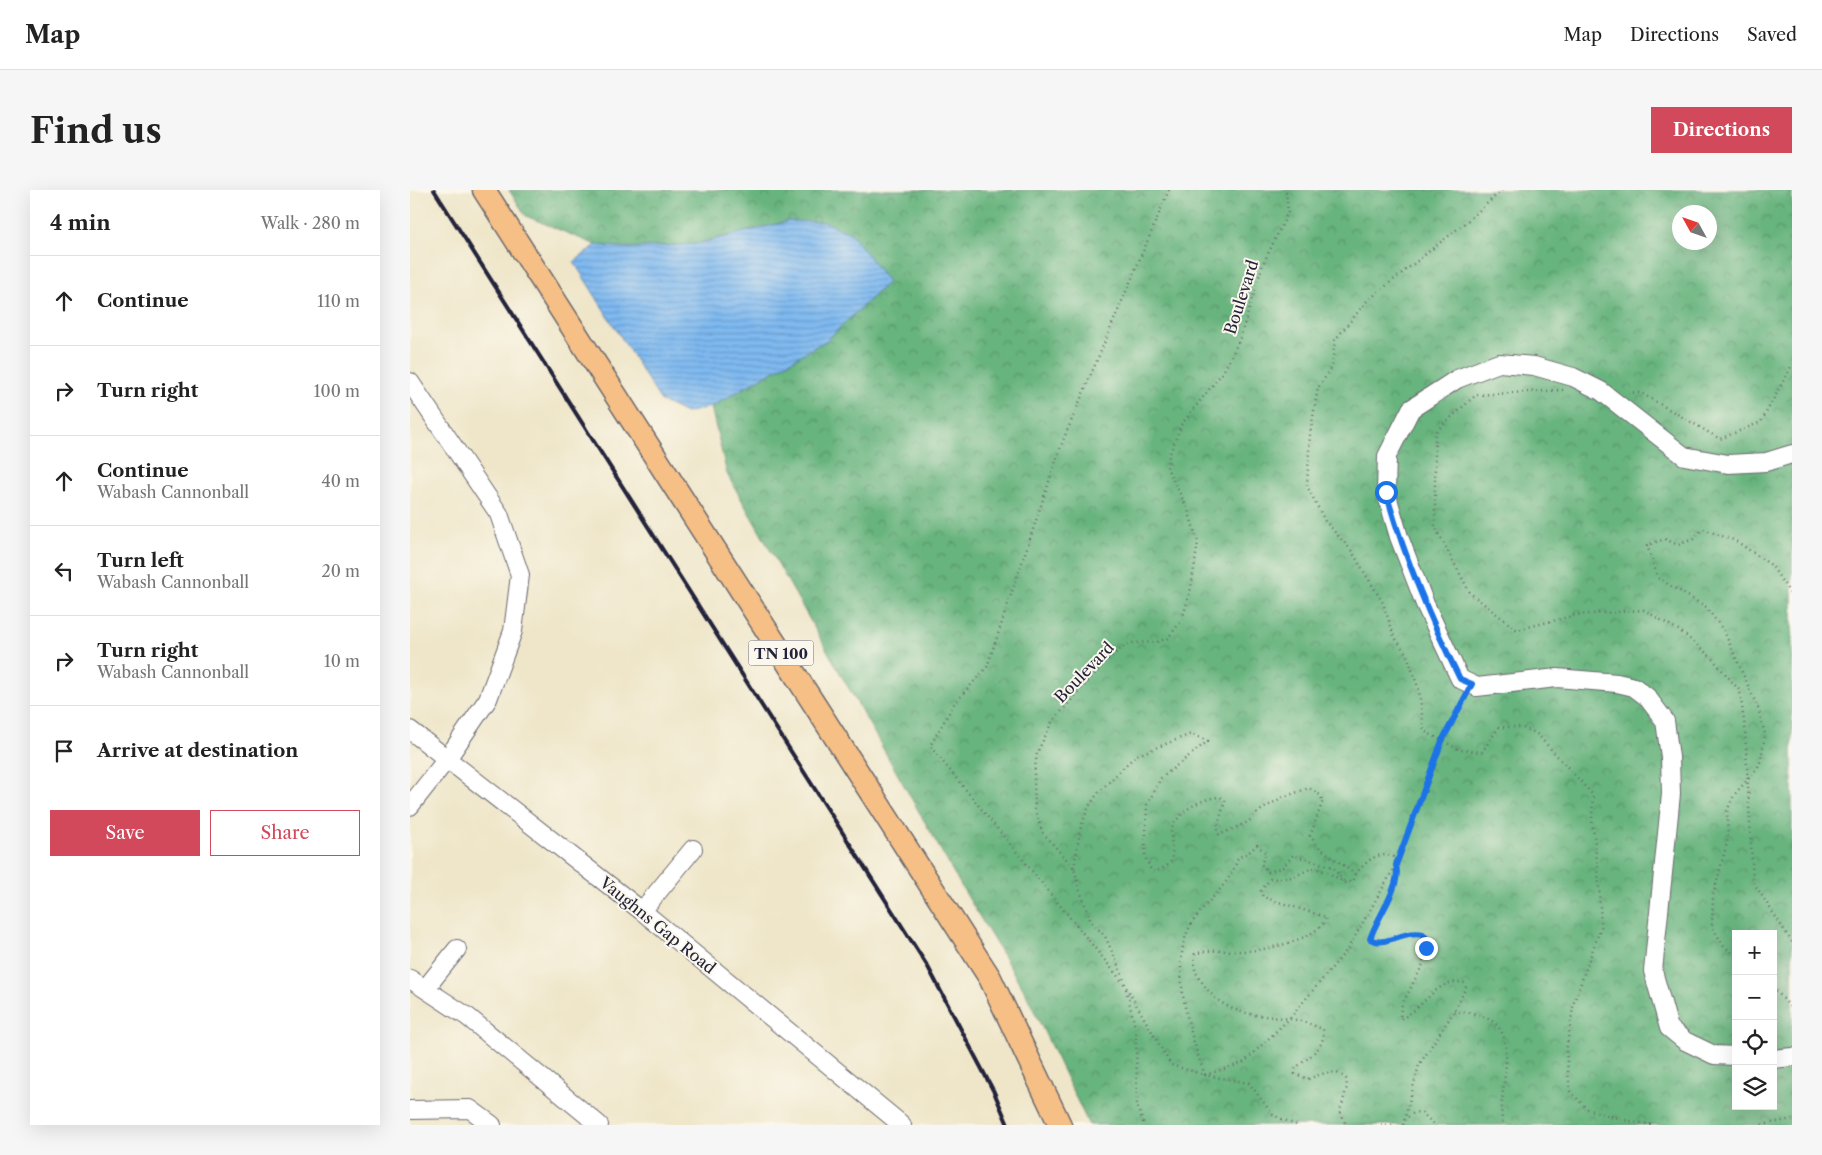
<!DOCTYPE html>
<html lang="en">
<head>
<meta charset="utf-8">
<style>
  :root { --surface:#fff; --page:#f6f6f6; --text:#222; --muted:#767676; --line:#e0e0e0; --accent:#d1495b }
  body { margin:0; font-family:"Libre Caslon Text",serif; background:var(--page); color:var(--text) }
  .controls { position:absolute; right:15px; bottom:15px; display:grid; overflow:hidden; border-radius:0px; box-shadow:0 5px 20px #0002 }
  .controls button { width:45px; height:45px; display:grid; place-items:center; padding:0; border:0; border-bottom:1px solid var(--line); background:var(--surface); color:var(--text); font:25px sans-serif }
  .compass { position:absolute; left:1262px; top:15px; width:45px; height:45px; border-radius:50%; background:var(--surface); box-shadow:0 5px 20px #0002; rotate:310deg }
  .stop { position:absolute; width:15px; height:15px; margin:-11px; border:4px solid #1a73e8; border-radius:50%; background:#fff }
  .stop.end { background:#1a73e8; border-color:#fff; box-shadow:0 1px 5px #0008 }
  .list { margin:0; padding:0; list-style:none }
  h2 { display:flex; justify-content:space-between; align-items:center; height:65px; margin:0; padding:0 20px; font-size:21px }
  h2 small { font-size:16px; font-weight:400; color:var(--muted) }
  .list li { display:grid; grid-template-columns:32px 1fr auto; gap:15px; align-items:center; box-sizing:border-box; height:90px; padding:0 20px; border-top:1px solid var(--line) }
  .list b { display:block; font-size:19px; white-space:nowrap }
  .list p { margin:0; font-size:16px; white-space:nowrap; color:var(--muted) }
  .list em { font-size:16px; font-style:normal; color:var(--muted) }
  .actions { display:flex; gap:10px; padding:15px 20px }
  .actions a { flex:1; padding:11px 0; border:1px solid var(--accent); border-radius:0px; text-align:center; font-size:18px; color:var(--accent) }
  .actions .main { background:var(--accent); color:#fff }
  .icon { flex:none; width:28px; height:28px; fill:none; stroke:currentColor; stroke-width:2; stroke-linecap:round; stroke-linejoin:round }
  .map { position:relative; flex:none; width:1382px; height:935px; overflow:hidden; border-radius:0px }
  header { display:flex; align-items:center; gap:30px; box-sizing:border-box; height:70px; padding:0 25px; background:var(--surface); border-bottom:1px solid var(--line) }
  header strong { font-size:24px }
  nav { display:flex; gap:28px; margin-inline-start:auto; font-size:18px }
  .intro { display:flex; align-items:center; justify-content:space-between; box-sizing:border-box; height:120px; padding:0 30px }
  h1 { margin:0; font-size:35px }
  .button { padding:12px 22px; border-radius:0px; background:var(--accent); color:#fff; font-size:18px; font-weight:700 }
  main { display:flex; gap:30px; padding:0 30px }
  aside { flex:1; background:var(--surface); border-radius:0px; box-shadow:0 5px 20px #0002 }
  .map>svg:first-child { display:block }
  .forest { fill:url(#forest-crowns); stroke:#456b5c; fill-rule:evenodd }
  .water { fill:url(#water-rules); stroke:#506e96 }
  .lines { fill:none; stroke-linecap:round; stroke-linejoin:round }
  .minor-casing { stroke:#6a676d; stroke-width:20 }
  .major-casing { stroke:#6a676d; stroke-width:25 }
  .path { stroke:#6a676d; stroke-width:2.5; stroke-dasharray:1 4; stroke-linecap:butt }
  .minor { stroke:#fff; stroke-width:18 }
  .major { stroke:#f5bf86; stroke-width:22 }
  .rail { stroke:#22223b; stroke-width:4 }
  .route { stroke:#1a73e8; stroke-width:6 }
  .labels { text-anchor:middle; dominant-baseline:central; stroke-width:4; stroke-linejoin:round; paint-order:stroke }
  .shield { fill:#fbf7ec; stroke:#636270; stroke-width:1 }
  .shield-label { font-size:15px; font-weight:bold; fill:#22223b }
  .street-label { font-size:16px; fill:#22223b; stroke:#fbf7ec }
</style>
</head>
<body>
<header>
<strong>Map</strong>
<nav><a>Map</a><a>Directions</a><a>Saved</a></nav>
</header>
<div class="intro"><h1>Find us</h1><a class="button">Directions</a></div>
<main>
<aside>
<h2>4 min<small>Walk · 280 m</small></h2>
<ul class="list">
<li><svg class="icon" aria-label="ahead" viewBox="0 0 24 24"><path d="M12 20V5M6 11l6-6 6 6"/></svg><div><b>Continue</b></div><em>110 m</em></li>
<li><svg class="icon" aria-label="right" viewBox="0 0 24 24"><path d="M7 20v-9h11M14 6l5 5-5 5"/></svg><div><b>Turn right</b></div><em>100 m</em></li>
<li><svg class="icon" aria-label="ahead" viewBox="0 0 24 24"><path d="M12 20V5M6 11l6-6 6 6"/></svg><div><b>Continue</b><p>Wabash Cannonball</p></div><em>40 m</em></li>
<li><svg class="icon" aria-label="left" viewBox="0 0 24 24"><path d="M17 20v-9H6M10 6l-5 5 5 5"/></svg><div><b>Turn left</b><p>Wabash Cannonball</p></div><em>20 m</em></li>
<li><svg class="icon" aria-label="right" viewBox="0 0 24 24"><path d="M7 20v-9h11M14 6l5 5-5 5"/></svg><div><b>Turn right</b><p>Wabash Cannonball</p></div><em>10 m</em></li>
<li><svg class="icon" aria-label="arrive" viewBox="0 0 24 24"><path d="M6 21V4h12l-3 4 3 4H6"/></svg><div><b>Arrive at destination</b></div></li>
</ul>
<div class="actions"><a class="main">Save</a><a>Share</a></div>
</aside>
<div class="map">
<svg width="1382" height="935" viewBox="0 0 1382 935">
  <defs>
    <pattern id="forest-crowns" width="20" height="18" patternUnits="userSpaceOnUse" patternTransform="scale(1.25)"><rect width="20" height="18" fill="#68b47e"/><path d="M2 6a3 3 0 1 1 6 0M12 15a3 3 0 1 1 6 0" fill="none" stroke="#559268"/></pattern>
    <pattern id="water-rules" width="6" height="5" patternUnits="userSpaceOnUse" patternTransform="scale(1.25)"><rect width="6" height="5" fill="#7eb9f0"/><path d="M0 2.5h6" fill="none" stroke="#6796c4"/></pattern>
  </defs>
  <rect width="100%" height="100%" fill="#fbf7ec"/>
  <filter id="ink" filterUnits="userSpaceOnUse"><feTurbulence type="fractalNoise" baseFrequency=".02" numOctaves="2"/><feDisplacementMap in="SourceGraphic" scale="10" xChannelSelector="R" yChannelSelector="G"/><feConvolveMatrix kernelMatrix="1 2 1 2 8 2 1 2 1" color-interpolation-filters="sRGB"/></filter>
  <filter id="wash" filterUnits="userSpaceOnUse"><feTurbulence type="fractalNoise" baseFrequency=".0096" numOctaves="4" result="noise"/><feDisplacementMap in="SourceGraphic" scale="20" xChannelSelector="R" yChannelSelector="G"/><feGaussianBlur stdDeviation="1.12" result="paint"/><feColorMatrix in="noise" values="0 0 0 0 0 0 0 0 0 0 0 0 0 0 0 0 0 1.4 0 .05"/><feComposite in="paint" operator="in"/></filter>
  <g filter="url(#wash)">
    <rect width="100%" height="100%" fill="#efe6c9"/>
    <path class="forest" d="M99 0H1382V935H679L615 802 550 694 317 284 301 217 417 150 478 92 379 31 286 54 219 58 186 55 116 26ZM1270 22H1300V52H1270ZM1326 744H1363V916H1326Z"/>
    <path class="water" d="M379 31 415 32 442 44 478 92 417 150 301 217 276 223 251 211 164 72 186 55 219 58 286 54Z"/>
  </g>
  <g filter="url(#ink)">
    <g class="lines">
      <g class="minor-casing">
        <path id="minor" d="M0 192 89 324 110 385 103 441 78 509 37 569 0 616
          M0 540 232 721 492 935
          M232 721 283 659
          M0 789 58 827 189 935
          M15 799 47 759
          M1326 866 1304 865 1275 851 1259 838 1243 781 1261 604 1260 567 1255 531 1237 507 1224 497 1207 493 1147 488 1067 497 1050 489 1015 414 989 347 976 302 977 266 1001 219 1047 189 1089 173 1124 176 1163 187 1191 201 1274 266 1318 274 1356 272 1382 264
          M1363 869 1382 867
          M0 920 60 919 82 935"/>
      </g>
      <g class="major-casing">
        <path id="major" d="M74 0 580 788 650 935"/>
      </g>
      <path class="path" d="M759 0 652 253 577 477 544 514 520 556 715 795 761 875 795 885 833 873 878 830 937 760 986 675 1032 551 1055 507
        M1092 0 1061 28 957 111 925 150 922 177 908 198 900 244 897 296 915 331 941 360 973 413 984 446 997 465 1009 500 1014 541 1050 560 1072 562 1089 537H1110L1126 543 1183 605 1182 630 1188 678 1191 737 1164 812 1156 861 1160 901 1177 919 1214 930 1243 935
        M1153 200 1066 205 1025 242V337L1060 403 1107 440 1166 425 1234 420 1270 441 1301 467 1330 501 1335 539 1343 692 1382 752
        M1218 202 1231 203 1310 249 1351 232 1382 175
        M664 678 670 640 678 618 688 603 725 566 781 544 798 551 751 588 737 615 735 666 740 678 745 682C750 679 756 677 759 674 767 665 758 648 762 638 770 620 792 608 810 607L815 611 807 638 809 645 838 632 848 622 871 608 899 598 910 605 913 611 900 646 910 658 945 684 943 691 935 693
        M945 684C957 672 966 660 984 667 992 698 968 720 960 749 974 758 994 739 1013 744L1016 748 1013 774 991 817 990 829C1014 820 1026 786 1055 793L1056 798 1043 823
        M935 693 916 681 902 678 883 687 860 689 851 701 853 707 916 727C913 737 904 742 894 747 875 755 856 760 835 761 818 762 801 758 785 764 783 780 785 782 794 795 819 831 855 823 891 831 899 833 906 837 913 839 917 857 898 867 886 878L885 884 898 889C912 884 924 877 936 889L937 897 930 921 936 935
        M1326 765 1314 757 1302 736 1303 706 1318 649 1317 621 1324 605 1347 579 1351 570 1355 544 1348 518 1314 441 1296 417 1248 388 1237 355 1255 349 1268 355 1283 349 1293 339 1326 351 1361 375 1382 406
        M715 794 712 784 695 746 681 732 669 698 664 678 633 643 625 621 624 585 627 563 642 532 695 472 713 457 723 453 747 452 758 448 772 430 781 398 788 352 778 320 757 278 759 266 771 235 813 182 829 151 853 74 878 23 876 0
        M1363 797 1382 819
        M716 799 726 841 727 916 734 935
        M994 930 1005 922 1012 923 1025 935
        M886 935 863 925 839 893 795 885C780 845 756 768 784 730 800 707 819 696 828 668L838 663 847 655 856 663 851 674 858 682 873 677 883 665 923 677 934 692
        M971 935H986
        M993 935 1009 875 1043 823C1054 820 1063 823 1074 827 1115 842 1085 903 1093 935
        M1352 935 1382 929"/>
      <use href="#minor" class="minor"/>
      <use href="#major" class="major"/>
      <path class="rail" d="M24 0 518 777 584 902 598 935"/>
    </g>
  </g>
  <g class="lines" filter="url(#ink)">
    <path class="route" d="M976 302C994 366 1020 429 1050 489L1062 494 1032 551 986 675C992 697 966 728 960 749 974 758 995 739 1013 744L1016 748V758"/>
  </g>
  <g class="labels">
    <rect class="shield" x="338.5" y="450.5" width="65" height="25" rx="4"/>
    <g class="shield-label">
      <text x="371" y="463">TN 100</text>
    </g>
    <g class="street-label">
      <text transform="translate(831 107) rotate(-72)">Boulevard</text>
      <text transform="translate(674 482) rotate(-46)">Boulevard</text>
      <text transform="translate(248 735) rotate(39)">Vaughns Gap Road</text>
    </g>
  </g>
</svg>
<div class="controls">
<button>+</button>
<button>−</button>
<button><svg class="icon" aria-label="locate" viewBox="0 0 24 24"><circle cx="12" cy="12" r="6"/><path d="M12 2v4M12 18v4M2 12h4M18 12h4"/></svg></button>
<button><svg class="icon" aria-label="layers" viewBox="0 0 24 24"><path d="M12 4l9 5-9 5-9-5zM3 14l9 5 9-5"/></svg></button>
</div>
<svg class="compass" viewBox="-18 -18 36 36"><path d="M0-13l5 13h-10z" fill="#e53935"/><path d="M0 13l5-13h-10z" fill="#767676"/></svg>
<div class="stop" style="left:976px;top:302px"></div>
<div class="stop end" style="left:1016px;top:758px"></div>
</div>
</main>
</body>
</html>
